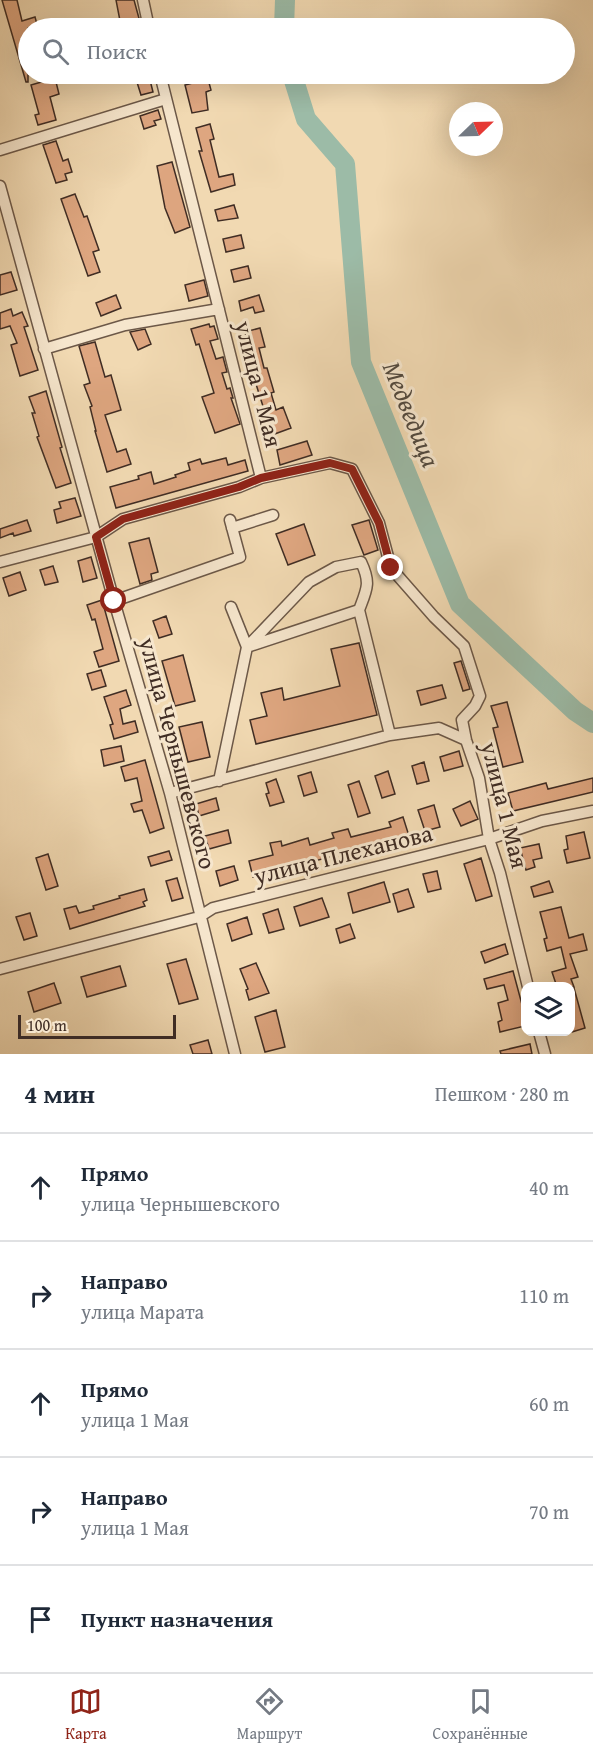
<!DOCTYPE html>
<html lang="ru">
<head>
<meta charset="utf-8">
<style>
  :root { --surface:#fff; --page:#f6f6f7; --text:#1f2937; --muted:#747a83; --line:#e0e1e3; --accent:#8f2418 }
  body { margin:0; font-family:"Gentium Book Plus",serif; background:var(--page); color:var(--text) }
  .controls { position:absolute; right:18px; bottom:18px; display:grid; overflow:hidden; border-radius:12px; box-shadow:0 6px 24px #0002 }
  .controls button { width:54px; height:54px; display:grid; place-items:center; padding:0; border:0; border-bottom:2px solid var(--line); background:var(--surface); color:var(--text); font:30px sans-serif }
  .compass { position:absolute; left:449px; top:102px; width:54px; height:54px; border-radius:50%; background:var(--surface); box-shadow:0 6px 24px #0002; rotate:67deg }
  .scale { position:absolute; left:18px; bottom:15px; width:158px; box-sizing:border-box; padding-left:6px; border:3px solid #402d24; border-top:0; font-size:16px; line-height:21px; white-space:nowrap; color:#402d24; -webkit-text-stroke:4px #f6e6cd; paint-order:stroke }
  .stop { position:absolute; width:18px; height:18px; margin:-14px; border:4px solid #8f2418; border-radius:50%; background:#fff }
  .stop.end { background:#8f2418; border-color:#fff; box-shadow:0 2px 6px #0008 }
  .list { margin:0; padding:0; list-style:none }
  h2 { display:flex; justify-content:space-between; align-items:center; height:78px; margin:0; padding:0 24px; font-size:26px }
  h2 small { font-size:20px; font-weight:400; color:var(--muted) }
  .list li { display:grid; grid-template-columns:39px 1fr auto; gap:18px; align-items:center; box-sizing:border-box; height:108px; padding:0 24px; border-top:2px solid var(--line) }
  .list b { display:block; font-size:22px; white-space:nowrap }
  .list p { margin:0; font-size:20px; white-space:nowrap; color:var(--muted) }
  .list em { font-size:20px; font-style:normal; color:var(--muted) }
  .icon { flex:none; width:33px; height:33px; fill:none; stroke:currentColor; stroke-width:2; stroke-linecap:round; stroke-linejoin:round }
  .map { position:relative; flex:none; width:593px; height:1054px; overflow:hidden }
  .search { position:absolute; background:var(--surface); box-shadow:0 6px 24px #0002; left:18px; right:18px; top:18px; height:66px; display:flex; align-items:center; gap:15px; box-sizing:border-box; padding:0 21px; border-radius:33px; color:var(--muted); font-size:22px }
  .sheet { height:618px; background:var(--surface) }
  nav { display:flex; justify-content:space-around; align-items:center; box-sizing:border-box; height:84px; border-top:2px solid var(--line); background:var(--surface); font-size:16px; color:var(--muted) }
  nav a { display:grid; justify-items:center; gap:3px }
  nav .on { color:var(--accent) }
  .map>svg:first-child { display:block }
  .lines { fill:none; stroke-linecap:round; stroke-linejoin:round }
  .river { stroke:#9cbba7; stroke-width:20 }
  .building { fill:#dea680; stroke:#402d24; stroke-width:1.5 }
  .minor-casing { stroke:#6c5848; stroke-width:13 }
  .minor { stroke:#f6e6cd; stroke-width:10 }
  .route { stroke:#8f2418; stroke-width:8 }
  .labels { text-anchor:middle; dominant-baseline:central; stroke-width:6; stroke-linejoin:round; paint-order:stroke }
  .street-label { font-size:24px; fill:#402d24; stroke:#f6e6cd }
  .water-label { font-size:26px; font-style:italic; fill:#52493e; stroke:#f6e6cd }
</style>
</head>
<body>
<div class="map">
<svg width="593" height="1054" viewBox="0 0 593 1054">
  <rect width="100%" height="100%" fill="#f1d9b2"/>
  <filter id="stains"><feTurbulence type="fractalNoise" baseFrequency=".00333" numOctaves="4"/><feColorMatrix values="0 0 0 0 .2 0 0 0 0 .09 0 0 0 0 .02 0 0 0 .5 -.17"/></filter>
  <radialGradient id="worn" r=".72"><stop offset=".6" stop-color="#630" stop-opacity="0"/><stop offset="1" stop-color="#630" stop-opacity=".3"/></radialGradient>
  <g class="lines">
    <path class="river" d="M284 28 285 0
      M292 74 306 119 345 164 361 362 460 604 575 711 593 723"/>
  </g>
  <path class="building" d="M2 0H17L22 21 35 17 38 28H28V82H26Z
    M116 0H134L140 22 121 26Z
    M149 76 153 92 141 95 136 79Z
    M55 78 59 94 50 97 56 120 38 125 35 115 39 114 31 85Z
    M208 79 211 90 206 92 208 110 192 113 185 85Z
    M158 110 161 119 154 121 156 125 144 129 140 116Z
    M210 124 214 139 210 140 219 177 233 174 235 185 211 192 199 151H202L196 128Z
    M56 141 63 161 68 159 72 172 65 174 67 180 56 183 43 145Z
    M172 162 190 227 175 233 165 208 157 166Z
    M75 194 84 217 87 216 99 250 93 252 100 272 88 276 61 199Z
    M234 205 238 218 218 221 215 210Z
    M241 235 244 248 226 252 223 239Z
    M248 266 251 278 234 282 231 270Z
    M11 272 17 290 0 295V275Z
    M204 280 208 296 189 301 185 285Z
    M116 295 121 308 101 316 96 303Z
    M259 295 264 311 255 313 253 307 241 311 239 301Z
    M11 309 13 316 22 312 28 326 24 327 38 370 20 376 11 345 17 343 10 326 0 329V313Z
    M209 324 210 327 214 326 218 339 210 341 216 359 223 357 227 372 222 373 227 389 230 388 233 398H231L240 424 215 433 202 397 214 393 199 344 196 345 191 329Z
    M260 328 265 347 259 348 264 368H267L274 392 271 393 276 410 283 407 291 428 272 435 256 384 245 332Z
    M145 329 151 344 138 350 130 332Z
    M95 342 105 377 111 375 121 410 105 415 117 452 126 449 131 464 107 472 95 431H96L90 407 92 406 84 385 90 383 79 346Z
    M46 391 62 447 60 448 71 483 56 488 37 437 39 436 32 413H35L29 397Z
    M307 441 312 455 280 465 277 450Z
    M226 458 228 465 245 460 248 471 116 508 110 487 139 479 138 476 151 472 154 484 176 477 175 475 190 470 188 463 200 459 202 464Z
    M75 498 81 516 57 523 54 510 61 508 59 502Z
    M27 520 31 531 14 536 13 533 0 538V529Z
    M369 520 378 550 364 555 352 525Z
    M304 524 315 555 288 565 276 534Z
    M149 538 158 572 151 574 152 580 140 584 129 543Z
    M91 557 97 578 83 582 78 561Z
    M53 566 58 582 45 585 40 570Z
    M20 572 26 590 9 596 3 578Z
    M102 600 119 661 99 667 94 652 103 649 95 619 92 620 87 605Z
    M166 616 172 634 159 638 153 621Z
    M359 643 377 715 256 744 250 720 267 716 261 693 282 688 284 700 340 686 331 649Z
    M183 655 195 701 175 706 162 661Z
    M461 661 470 689 463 691 454 663Z
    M101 670 106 686 92 690 87 674Z
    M442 685 446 698 421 705 417 691Z
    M126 690 131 705 120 709 123 724 135 721 138 732 114 739 110 725 113 724 104 697Z
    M507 702 523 762 503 767 493 728 498 727 491 706Z
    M202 722 210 757 188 762 179 727Z
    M121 746 124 761 104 766 101 750Z
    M459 751 463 766 444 771 440 757Z
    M145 760 164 828 150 833 142 810 134 812 131 804 142 801 137 778 125 781 121 767Z
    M424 762 429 781 417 784 412 766Z
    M388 771 395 794 382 798 375 776Z
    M311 772 317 792 304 796 298 776Z
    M593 778V792L513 811 508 793 546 783 548 789Z
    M276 779 284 802 270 806 266 794 269 793 266 783Z
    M359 781 370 813 358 817 348 785Z
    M216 798 219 810 199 816 196 804Z
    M470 801 478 819 461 826 453 809Z
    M434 805 440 827 425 831 418 810Z
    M403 817 409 836 364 849 363 845 330 855V857L253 877 249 861 273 855 270 843 281 841 282 846 308 838 310 845 334 838 332 833 348 829 351 837 391 827 389 822Z
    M228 830 231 843 209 849 205 836Z
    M584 832 590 858 567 863 564 850 568 849 566 836Z
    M539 844 542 858 533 860 535 867 526 870 520 848Z
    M169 851 172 860 151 866 148 857Z
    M48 854 58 886 46 890 36 858Z
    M481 858 492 896 476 901 464 864Z
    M234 866 238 880 220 886 216 871Z
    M437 871 441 889 428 892 423 874Z
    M177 878 183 898 172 901 166 881Z
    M549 881 553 892 534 897 531 887Z
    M384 882 390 902 353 913 348 893Z
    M144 889 147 900 143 902 145 906 70 929 64 909 76 906 79 913 94 909 93 906 120 898 119 896Z
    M408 889 414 907 398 912 393 894Z
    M322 898 329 917 300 926 294 907Z
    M561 907 569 938 583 934 587 950 570 954 578 977 571 979 574 987H557L552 972 566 968 561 947 547 951 544 939 547 938 540 912Z
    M278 909 284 929 269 933 263 914Z
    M30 913 37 936 24 940 16 917Z
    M247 917 252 934 232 941 227 924Z
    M350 924 355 938 340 943 336 929Z
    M505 944 508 954 485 963 481 952Z
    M186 959 198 999 179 1004 167 964Z
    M256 963 269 993 249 1000 246 990 248 989 240 969Z
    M120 966 126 986 87 997 81 977Z
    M513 971 524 1012 525 1026 500 1032 498 1022 502 1020 498 1003 508 1000 504 985 487 989 484 979Z
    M54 983 61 1003 34 1012 28 992Z
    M574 988 585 1028 572 1032 570 989Z
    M276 1010 285 1047 265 1052 255 1017Z
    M208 1040 212 1054H193L190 1045Z
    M530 1044 532 1054H501L500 1051Z"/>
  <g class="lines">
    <g class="minor-casing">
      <path id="minor" d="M143 0 149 28
        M160 74 261 478 330 463 352 469 379 523 391 568 434 617 464 646 480 696 475 706 462 720 466 740 479 778 489 839 500 873 528 987
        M0 150 166 99
        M0 186 114 601 170 793 235 1054
        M44 349 125 325 219 309
        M232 528 273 515
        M0 562 96 537 123 519 239 487 261 478
        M114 601 240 557 230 520
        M231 607 247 647 309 582 336 567 361 562C371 583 367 589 359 610L390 735
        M219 781 247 647 359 610
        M170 793 390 735 439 728 466 740
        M0 969 199 917 213 908 489 839 542 821 593 811
        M539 1032 545 1054"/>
    </g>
    <use href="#minor" class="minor"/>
  </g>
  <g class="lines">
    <path class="route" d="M114 601 96 537 123 519 239 487 261 478 330 463 352 469 379 523 391 568"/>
  </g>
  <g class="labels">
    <g class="street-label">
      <text transform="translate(259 384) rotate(76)">улица 1 Мая</text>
      <text transform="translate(178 753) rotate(75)">улица Чернышевского</text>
      <text transform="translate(505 805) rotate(76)">улица 1 Мая</text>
      <text transform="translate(343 854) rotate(-14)">улица Плеханова</text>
    </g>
    <g class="water-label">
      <text transform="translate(412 414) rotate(68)">Медведица</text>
    </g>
  </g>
  <rect width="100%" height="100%" filter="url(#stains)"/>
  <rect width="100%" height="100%" fill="url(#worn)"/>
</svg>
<div class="controls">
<button><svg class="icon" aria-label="layers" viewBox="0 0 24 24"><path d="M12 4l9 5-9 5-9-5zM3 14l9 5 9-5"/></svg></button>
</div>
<svg class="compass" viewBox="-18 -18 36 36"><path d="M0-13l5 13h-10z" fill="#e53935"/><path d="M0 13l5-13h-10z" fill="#747a83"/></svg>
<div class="scale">100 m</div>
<div class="stop" style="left:114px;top:601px"></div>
<div class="stop end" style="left:391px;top:568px"></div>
<div class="search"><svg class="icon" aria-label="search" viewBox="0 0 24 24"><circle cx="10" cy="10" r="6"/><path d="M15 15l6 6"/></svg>Поиск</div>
</div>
<section class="sheet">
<h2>4 мин<small>Пешком · 280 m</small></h2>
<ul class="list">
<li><svg class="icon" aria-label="ahead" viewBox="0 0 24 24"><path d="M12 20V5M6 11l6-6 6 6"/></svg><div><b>Прямо</b><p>улица Чернышевского</p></div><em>40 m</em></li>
<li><svg class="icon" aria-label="right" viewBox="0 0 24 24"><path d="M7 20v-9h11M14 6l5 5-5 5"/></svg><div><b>Направо</b><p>улица Марата</p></div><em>110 m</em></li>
<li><svg class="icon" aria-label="ahead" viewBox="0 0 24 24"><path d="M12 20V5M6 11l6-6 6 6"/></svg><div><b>Прямо</b><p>улица 1 Мая</p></div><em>60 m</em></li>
<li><svg class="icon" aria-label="right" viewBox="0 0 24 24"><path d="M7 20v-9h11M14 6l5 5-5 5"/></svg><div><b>Направо</b><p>улица 1 Мая</p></div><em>70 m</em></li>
<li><svg class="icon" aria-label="arrive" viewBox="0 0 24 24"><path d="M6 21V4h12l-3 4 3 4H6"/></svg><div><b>Пункт назначения</b></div></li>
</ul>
</section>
<nav>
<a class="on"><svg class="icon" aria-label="map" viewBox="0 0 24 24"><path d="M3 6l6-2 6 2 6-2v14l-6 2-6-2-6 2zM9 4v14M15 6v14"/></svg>Карта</a>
<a><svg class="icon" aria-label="directions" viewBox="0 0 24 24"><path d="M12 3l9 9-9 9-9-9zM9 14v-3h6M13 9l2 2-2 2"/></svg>Маршрут</a>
<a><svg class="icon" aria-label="saved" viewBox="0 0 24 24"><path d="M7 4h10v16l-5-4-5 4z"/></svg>Сохранённые</a>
</nav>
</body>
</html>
